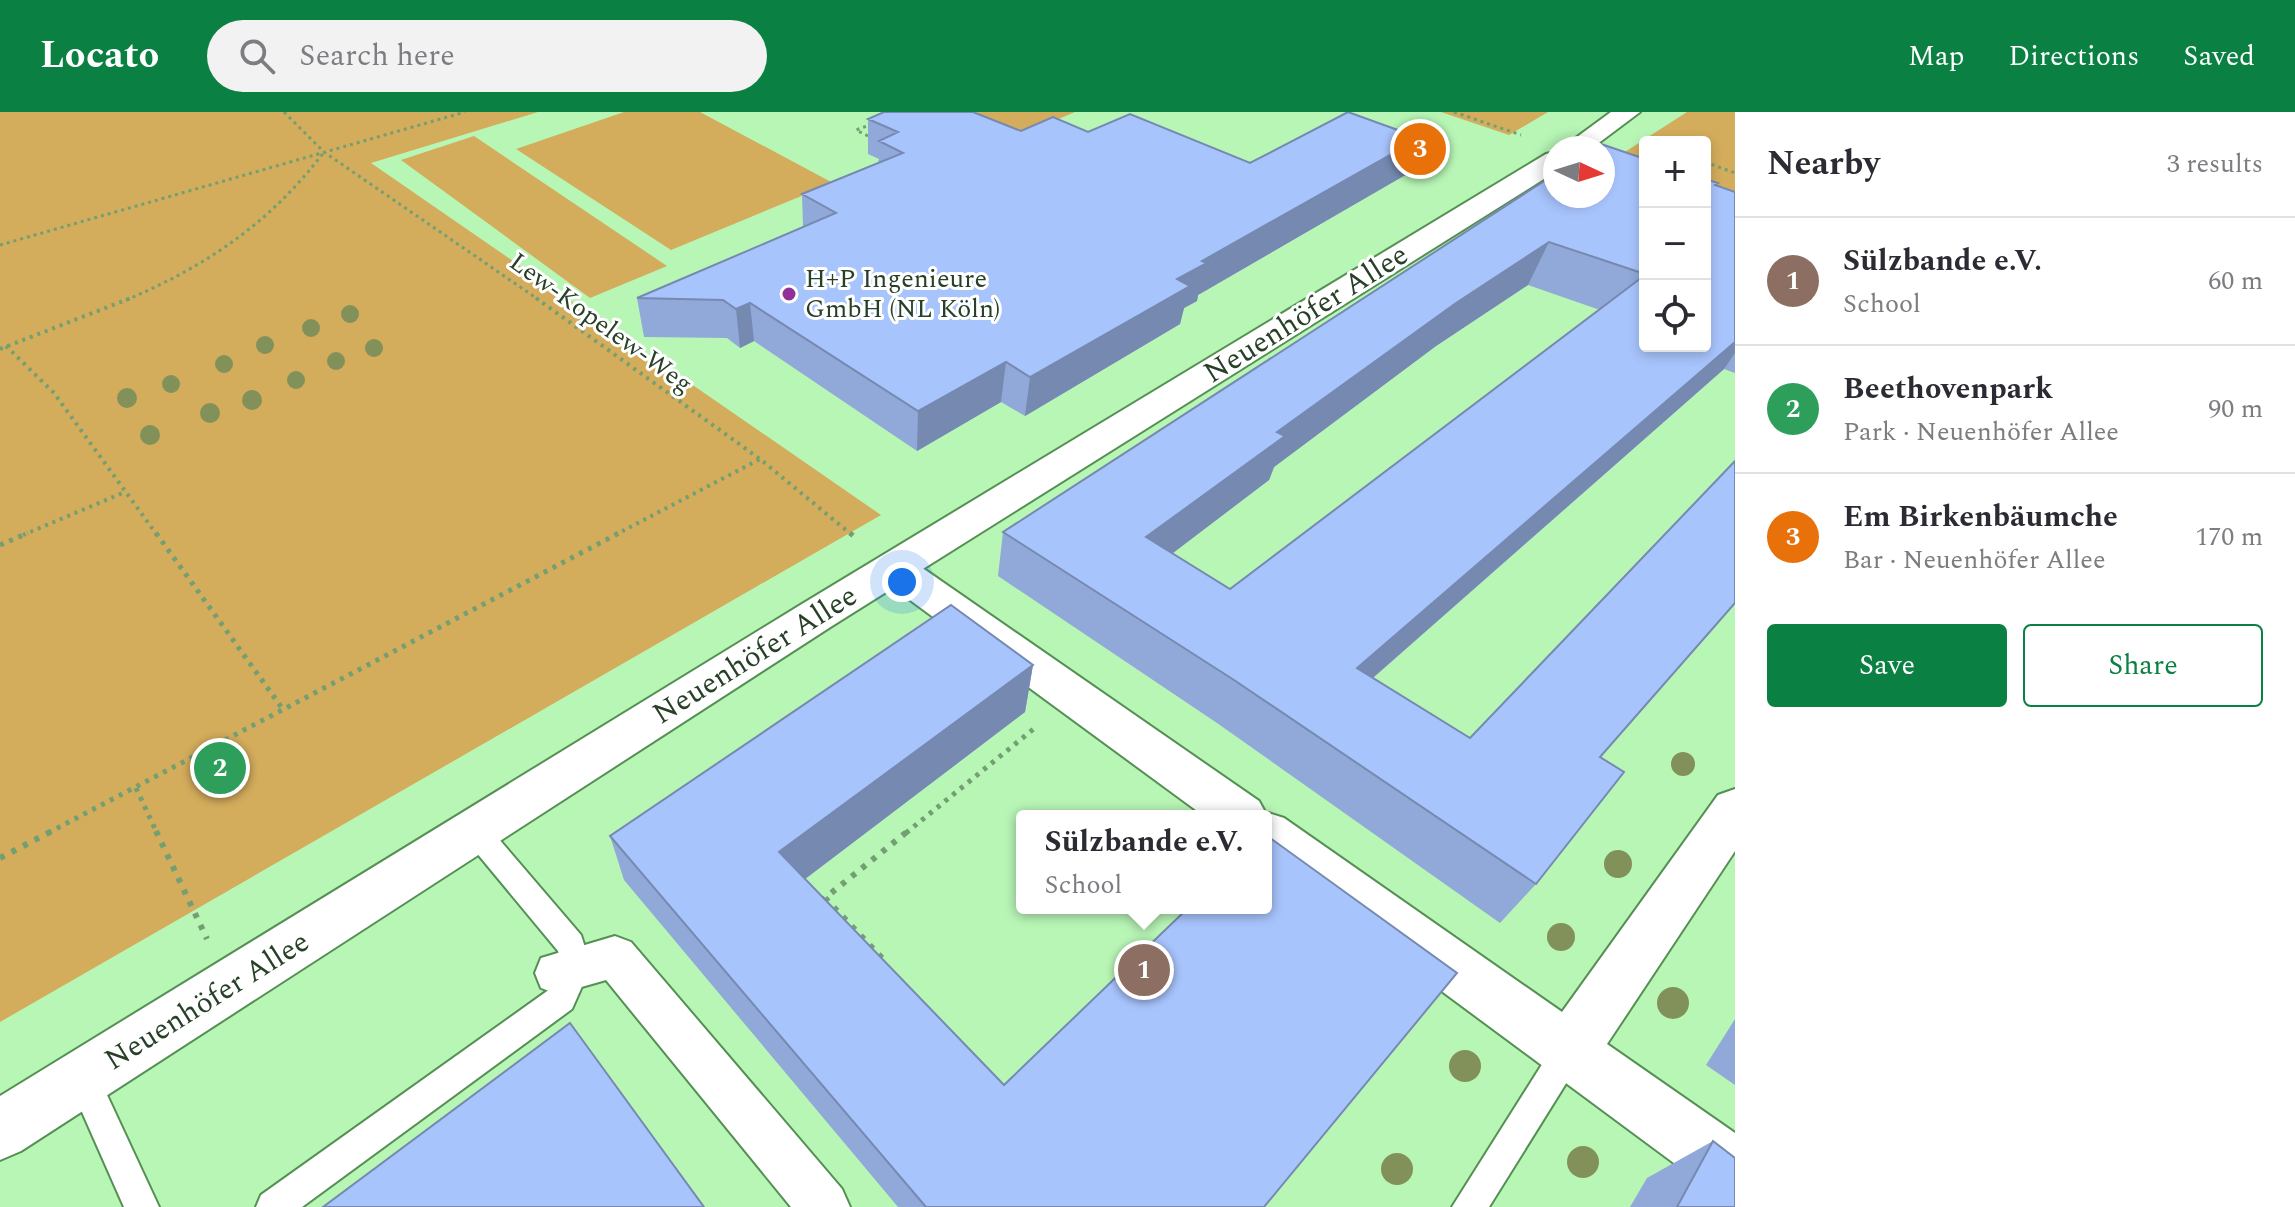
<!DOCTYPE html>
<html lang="en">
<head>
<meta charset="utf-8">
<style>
  :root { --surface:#fff; --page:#f2f2f3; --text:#2b2b33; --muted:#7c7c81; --line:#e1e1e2; --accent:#0b8043 }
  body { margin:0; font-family:Spectral,serif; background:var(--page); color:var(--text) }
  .controls { position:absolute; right:24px; top:24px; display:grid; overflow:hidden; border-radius:8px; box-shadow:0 4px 12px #0003 }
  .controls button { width:72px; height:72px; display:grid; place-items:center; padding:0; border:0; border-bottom:2px solid var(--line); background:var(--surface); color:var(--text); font:40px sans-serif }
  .compass { position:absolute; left:1543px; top:24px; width:72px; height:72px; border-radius:50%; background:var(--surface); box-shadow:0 4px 12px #0003; rotate:94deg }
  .you { position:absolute; left:902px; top:470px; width:28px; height:28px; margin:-20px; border:6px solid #fff; border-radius:50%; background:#1a73e8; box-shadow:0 0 0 12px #1a73e833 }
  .badge { display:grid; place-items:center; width:52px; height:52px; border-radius:50%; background:var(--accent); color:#fff; font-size:26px; font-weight:700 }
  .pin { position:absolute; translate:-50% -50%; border:4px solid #fff; box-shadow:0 2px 8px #0006 }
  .popup { position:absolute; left:1016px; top:698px; width:256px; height:104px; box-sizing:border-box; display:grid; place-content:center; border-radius:8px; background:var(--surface); filter:drop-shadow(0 2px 6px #0005); font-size:26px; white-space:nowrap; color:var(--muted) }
  .popup b { font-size:30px; color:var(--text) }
  .popup::after { content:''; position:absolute; left:50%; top:100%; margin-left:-16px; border:16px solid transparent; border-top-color:var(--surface) }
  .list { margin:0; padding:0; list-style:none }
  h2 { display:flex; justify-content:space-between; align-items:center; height:104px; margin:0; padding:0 32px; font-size:34px }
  h2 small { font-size:26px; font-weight:400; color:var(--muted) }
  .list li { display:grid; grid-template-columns:52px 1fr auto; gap:24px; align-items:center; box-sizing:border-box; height:128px; padding:0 32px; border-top:2px solid var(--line) }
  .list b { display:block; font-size:30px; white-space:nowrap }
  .list p { margin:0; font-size:26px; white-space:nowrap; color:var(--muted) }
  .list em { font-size:26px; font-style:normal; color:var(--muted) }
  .actions { display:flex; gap:16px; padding:24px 32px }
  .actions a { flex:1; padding:18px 0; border:2px solid var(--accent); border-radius:8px; text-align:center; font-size:28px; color:var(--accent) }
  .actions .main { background:var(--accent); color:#fff }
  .icon { flex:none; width:44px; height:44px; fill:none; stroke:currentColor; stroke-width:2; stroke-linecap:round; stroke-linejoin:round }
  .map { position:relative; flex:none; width:1735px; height:1095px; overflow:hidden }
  header { display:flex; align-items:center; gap:48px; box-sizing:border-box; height:112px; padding:0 40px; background:var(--accent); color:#fff }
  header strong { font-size:38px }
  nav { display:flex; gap:44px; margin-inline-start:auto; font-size:28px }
  .search { width:560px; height:72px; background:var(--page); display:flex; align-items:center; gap:20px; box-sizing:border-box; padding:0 28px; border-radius:44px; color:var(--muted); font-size:30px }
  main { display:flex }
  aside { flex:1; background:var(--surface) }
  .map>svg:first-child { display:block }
  .green { fill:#d3ac5c }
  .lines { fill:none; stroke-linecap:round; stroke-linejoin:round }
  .service-casing { stroke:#558f54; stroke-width:4 }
  .pedestrian-casing { stroke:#558f54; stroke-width:4 }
  .minor-casing { stroke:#558f54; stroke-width:4 }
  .tertiary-casing { stroke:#558f54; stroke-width:4 }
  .path-far3 { stroke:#739f72; stroke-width:3; stroke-dasharray:3 4; stroke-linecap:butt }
  .path-far2 { stroke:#739f72; stroke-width:4; stroke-dasharray:3 5; stroke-linecap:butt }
  .path-far1 { stroke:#739f72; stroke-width:5; stroke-dasharray:4 6; stroke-linecap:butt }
  .path { stroke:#739f72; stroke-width:6; stroke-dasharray:5 8; stroke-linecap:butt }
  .service { fill:#fff; fill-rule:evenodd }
  .pedestrian { fill:#fff; fill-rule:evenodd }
  .minor { fill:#fff; fill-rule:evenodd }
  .tertiary { fill:#fff; fill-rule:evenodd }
  .tree { fill:#82915a }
  .wall { fill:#90a9d9; fill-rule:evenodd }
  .shaded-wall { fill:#7689b0 }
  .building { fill:#a8c4fc; stroke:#7689b0; stroke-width:2 }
  .poi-dot { fill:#90319a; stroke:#fff; stroke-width:3 }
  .labels { text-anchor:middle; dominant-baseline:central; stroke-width:6; stroke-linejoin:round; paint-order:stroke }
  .far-poi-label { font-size:26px; fill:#274027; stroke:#fff; text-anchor:start }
  .far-street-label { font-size:26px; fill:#274027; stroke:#fff }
  .street-label { font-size:30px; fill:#274027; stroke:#fff }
</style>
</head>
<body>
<header>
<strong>Locato</strong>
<div class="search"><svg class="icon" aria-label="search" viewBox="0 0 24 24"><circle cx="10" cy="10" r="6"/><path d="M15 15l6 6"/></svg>Search here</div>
<nav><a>Map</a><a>Directions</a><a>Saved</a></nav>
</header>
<main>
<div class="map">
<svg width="1735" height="1095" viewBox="0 0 1735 1095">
  <rect width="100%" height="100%" fill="#b8f6b6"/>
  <path class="green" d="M0 0H538L371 51 881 403 0 910Z
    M624 0H700L833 71 671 138 516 37Z
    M952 0H1075L1012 27Z
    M1441 0H1548L1509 23Z
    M1687 0H1735V93L1705 82V30H1645V59L1614 47Z
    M474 24 667 154 590 186 401 48Z"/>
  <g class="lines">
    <g class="service-casing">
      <path id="service" d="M476 708 486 712 581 823 591 854 572 897 302 1095H256L261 1083 550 877 561 854 558 839 466 728 462 720 466 712Z
        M1569 922 1580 927 1585 938 1580 949 1489 1095H1452L1558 927Z
        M83 950 94 955 159 1095H124L67 966 72 955Z"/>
    </g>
    <g class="pedestrian-casing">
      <path id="pedestrian" d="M615 824 631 830 842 1077 850 1095H791L606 868 557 882 541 876 535 861 541 846Z"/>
    </g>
    <g class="minor-casing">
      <path id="minor" d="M894 442 908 446 1259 689 1265 700 1284 706 1562 900 1718 683 1735 677V739L1607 932 1735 1021V1089L1713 1080 1266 749V704H1204L880 466 874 456 880 446Z"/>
    </g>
    <g class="tertiary-casing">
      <path id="tertiary" d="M1611 0H1640L1592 36H1562Z
        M1555 40V60L832 514 21 1039 0 1048V984L802 492 1546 42Z"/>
    </g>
    <path class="path-far3" d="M284 0 324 40 539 188
      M1454 0 1521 23
      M868 24 856 18 872 12
      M1705 50 1735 61
      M0 133 465 0
      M126 188C207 154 271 110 324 40"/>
    <path class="path-far2" d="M536 186 760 347 852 423
      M6 234 54 281 157 423
      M0 237 131 186
      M23 423 125 380
      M615 423 760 347"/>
    <path class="path-far1" d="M156 421 282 596
      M850 421 857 427
      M0 433 28 421
      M136 676 157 721
      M48 721 619 421
      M906 721 1036 615"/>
    <path class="path" d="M156 719 207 827
      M0 746 52 719
      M882 846 825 786 908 719"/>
    <use href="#service" class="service"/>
    <use href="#pedestrian" class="pedestrian"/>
    <use href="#minor" class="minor"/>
    <use href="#tertiary" class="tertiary"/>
  </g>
  <g class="tree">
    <circle cx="350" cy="202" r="9"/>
    <circle cx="311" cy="216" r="9"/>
    <circle cx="265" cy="233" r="9"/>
    <circle cx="374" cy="236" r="9"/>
    <circle cx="336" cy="249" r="9"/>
    <circle cx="224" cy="252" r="9"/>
    <circle cx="296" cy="268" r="9"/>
    <circle cx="171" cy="272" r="9"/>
    <circle cx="127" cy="286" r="10"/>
    <circle cx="252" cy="288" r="10"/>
    <circle cx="210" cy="301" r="10"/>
    <circle cx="150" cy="323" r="10"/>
    <circle cx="1683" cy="652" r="12"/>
    <circle cx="1618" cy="752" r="14"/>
    <circle cx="1561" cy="825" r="14"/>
    <circle cx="1673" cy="891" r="16"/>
    <circle cx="1465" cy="954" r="16"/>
    <circle cx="1583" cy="1050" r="16"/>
    <circle cx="1397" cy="1057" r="16"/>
  </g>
  <path class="wall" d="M868 7 1021 19 1088 20 1250 51 1407 62 1198 183 1197 189 1184 196 1180 212 1025 304 1001 290 917 339 754 229 740 236 727 226 644 225 637 186 803 115 802 82 878 51 879 47 868 42Z
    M1645 47V234L1735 80V261L1724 257 1373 566 1470 626 1601 645 1536 772 1500 811 1217 611 998 464 1003 420ZM1528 173 1600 198 1230 477 1172 441 1269 368 1274 355 1436 234Z
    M1033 553 1025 600 805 767 1004 973 1264 1095H898L624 768 610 724Z
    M1735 907V973L1706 953Z
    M1713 1029 1735 1095H1630L1647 1066Z"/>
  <path class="shaded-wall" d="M1420 26 1407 62 1198 183 1197 189 1184 196 1180 212 1025 304 1030 265 1177 167 1202 149Z
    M1549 130 1528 173 1436 234 1274 355 1269 368 1135 470 1146 425 1277 320 1456 191Z
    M750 191 754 229 740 236 736 197Z
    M1735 230V241L1724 257 1335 599 1357 556Z
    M1006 250 1001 290 917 339 918 299Z
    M1033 553 1025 600 784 783 779 740Z"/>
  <path class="building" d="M884 0H973L1021 19 1053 5 1088 20 1130 2 1250 51 1348 0 1420 26 1202 149 1207 151 1177 167 1190 174 1030 265 1006 250 918 299 750 191 736 197 723 188 637 186 836 101 802 82 903 41 879 29 898 20 868 7Z
    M1601 32 1645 47V162L1549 130 1456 191 1277 320 1285 324 1146 425 1230 477 1645 163V234H1705V67L1718 71 1715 73 1735 80V230L1357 556 1470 626 1735 349V491L1600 645 1624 660 1536 772 1234 568 1003 420 1555 62V84H1603V36H1594Z
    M951 493 1033 553 779 740 1004 973 1188 796H1266V723L1457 861 1264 1095H926L610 724Z
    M570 911 704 1095H323Z
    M1713 1029 1735 1046V1095H1677Z"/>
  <circle class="poi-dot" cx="789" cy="182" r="8"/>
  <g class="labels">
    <g class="far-poi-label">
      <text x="805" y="167">H+P Ingenieure<tspan x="805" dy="30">GmbH (NL Köln)</tspan></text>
    </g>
    <g class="far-street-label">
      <text transform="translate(601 211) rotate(36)">Lew-Kopelew-Weg</text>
    </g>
    <g class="street-label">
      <text transform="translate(1306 202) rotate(-32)">Neuenhöfer Allee</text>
      <text transform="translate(755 543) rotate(-32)">Neuenhöfer Allee</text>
      <text transform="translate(207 889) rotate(-32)">Neuenhöfer Allee</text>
    </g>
  </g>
</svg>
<div class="controls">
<button>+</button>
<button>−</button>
<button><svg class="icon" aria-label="locate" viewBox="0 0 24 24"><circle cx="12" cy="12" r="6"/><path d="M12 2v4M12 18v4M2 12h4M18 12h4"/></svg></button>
</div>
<svg class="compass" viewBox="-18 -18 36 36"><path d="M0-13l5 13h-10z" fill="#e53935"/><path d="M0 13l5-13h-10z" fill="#7c7c81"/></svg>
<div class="you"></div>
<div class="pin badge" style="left:1144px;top:858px;background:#8d6e63">1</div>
<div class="popup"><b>Sülzbande e.V.</b>School</div>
<div class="pin badge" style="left:220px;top:656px;background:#2e9e5b">2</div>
<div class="pin badge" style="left:1420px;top:37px;background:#e8710a">3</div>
</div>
<aside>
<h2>Nearby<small>3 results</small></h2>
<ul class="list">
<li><span class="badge" style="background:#8d6e63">1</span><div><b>Sülzbande e.V.</b><p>School</p></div><em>60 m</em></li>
<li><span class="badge" style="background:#2e9e5b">2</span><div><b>Beethovenpark</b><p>Park · Neuenhöfer Allee</p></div><em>90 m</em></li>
<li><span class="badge" style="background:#e8710a">3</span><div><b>Em Birkenbäumche</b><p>Bar · Neuenhöfer Allee</p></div><em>170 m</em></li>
</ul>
<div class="actions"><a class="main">Save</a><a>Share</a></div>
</aside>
</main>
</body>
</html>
